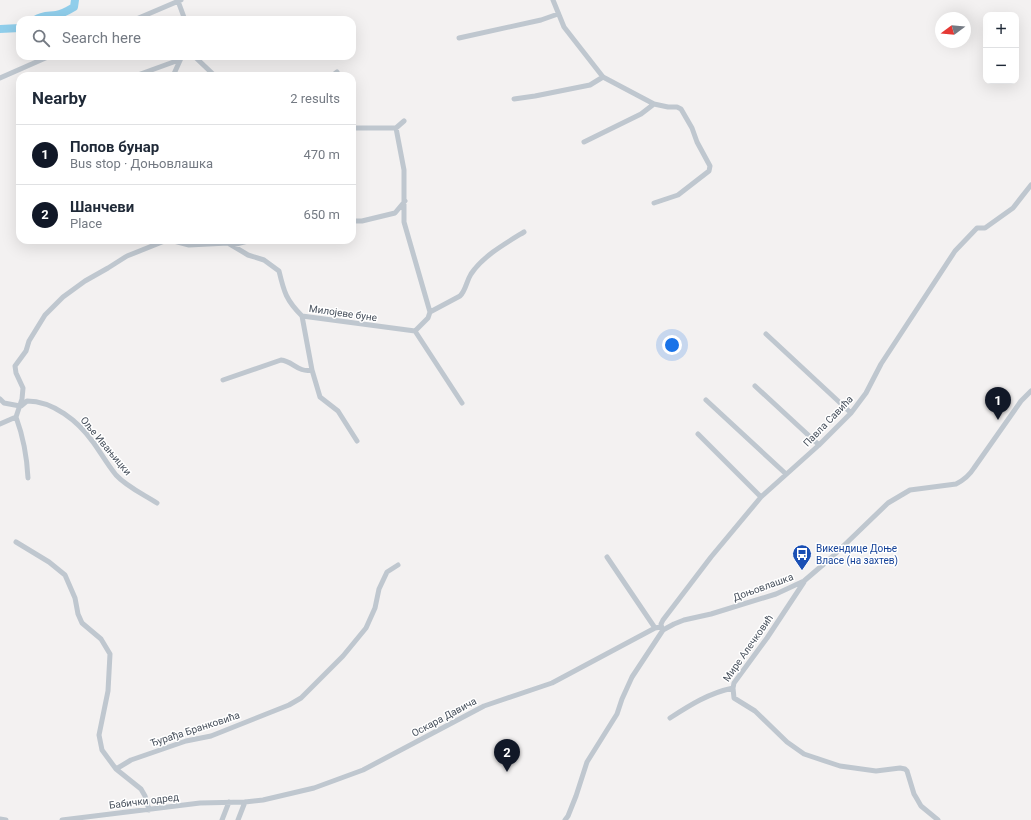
<!DOCTYPE html>
<html lang="en">
<head>
<meta charset="utf-8">
<style>
  :root { --surface:#fff; --page:#f6f6f7; --text:#1f2937; --muted:#747a83; --line:#e0e1e3; --accent:#111827 }
  body { margin:0; font-family:Roboto,sans-serif; background:var(--page); color:var(--text) }
  .controls { position:absolute; right:12px; top:12px; display:grid; overflow:hidden; border-radius:8px; box-shadow:0 4px 16px #0002 }
  .controls button { width:36px; height:36px; display:grid; place-items:center; padding:0; border:0; border-bottom:1px solid var(--line); background:var(--surface); color:var(--text); font:20px sans-serif }
  .compass { position:absolute; left:935px; top:12px; width:36px; height:36px; border-radius:50%; background:var(--surface); box-shadow:0 4px 16px #0002; rotate:254deg }
  .you { position:absolute; left:672px; top:345px; width:14px; height:14px; margin:-10px; border:3px solid #fff; border-radius:50%; background:#1a73e8; box-shadow:0 0 0 6px #1a73e833 }
  .badge { display:grid; place-items:center; width:26px; height:26px; border-radius:50%; background:var(--accent); color:#fff; font-size:13px; font-weight:700 }
  .pin { position:absolute; translate:-50% -33px; filter:drop-shadow(0 1px 2px #0008) }
  .pin::after { content:''; position:absolute; top:21px; width:14px; height:12px; background:inherit; clip-path:polygon(0 0,100% 0,50% 100%) }
  .list { margin:0; padding:0; list-style:none }
  h2 { display:flex; justify-content:space-between; align-items:center; height:52px; margin:0; padding:0 16px; font-size:17px }
  h2 small { font-size:13px; font-weight:400; color:var(--muted) }
  .list li { display:grid; grid-template-columns:26px 1fr auto; gap:12px; align-items:center; box-sizing:border-box; height:60px; padding:0 16px; border-top:1px solid var(--line) }
  .list b { display:block; font-size:15px; white-space:nowrap }
  .list p { margin:0; font-size:13px; white-space:nowrap; color:var(--muted) }
  .list em { font-size:13px; font-style:normal; color:var(--muted) }
  .icon { flex:none; width:22px; height:22px; fill:none; stroke:currentColor; stroke-width:2; stroke-linecap:round; stroke-linejoin:round }
  .map { position:relative; flex:none; width:1031px; height:820px; overflow:hidden }
  .search { position:absolute; background:var(--surface); box-shadow:0 4px 16px #0002; left:16px; top:16px; width:340px; height:44px; display:flex; align-items:center; gap:10px; box-sizing:border-box; padding:0 14px; border-radius:12px; color:var(--muted); font-size:15px }
  .panel { position:absolute; background:var(--surface); box-shadow:0 4px 16px #0002; left:16px; top:72px; width:340px; height:172px; border-radius:12px }
  .map>svg:first-child { display:block }
  .lines { fill:none; stroke-linecap:round; stroke-linejoin:round }
  .river { stroke:#90ceeb; stroke-width:8 }
  .minor { stroke:#bfc7cf; stroke-width:5 }
  .labels { text-anchor:middle; dominant-baseline:central; stroke-width:3; stroke-linejoin:round; paint-order:stroke }
  .street-label { font-size:10px; fill:#49525e; stroke:#fff }
  .transit-label { font-size:10px; fill:#164399; stroke:#fff; text-anchor:start }
</style>
</head>
<body>
<div class="map">
<svg width="1031" height="820" viewBox="0 0 1031 820">
  <rect width="100%" height="100%" fill="#f3f1f1"/>
  <g class="lines">
    <path class="river" d="M35 20C42 15 48 16 56 15 63 14 69 10 74 7L75 0
      M0 29 20 28"/>
    <path class="minor" d="M553 0 564 27 603 77 654 104 668 107H677L681 109 692 128 697 142 710 166 709 171 678 195 654 203
      M178 1 185 20
      M134 20 181 0
      M459 38 541 20 558 14
      M194 56 215 76
      M135 76 179 60
      M173 76 182 56
      M332 76 337 72
      M0 78 50 56
      M514 99 535 96 590 85 603 77
      M404 121 396 128 404 170V222L430 312 428 318 415 331
      M352 128H396
      M584 142 641 114 654 104
      M352 221H362L395 213 405 201
      M170 240 189 245 228 243 248 255 264 260 279 271C284 292 286 300 302 316L415 331
      M232 245 252 240
      M430 312 460 296C466 290 466 282 471 274 483 256 506 243 524 232
      M302 316 312 370 320 397 338 411 357 441
      M415 331 462 403
      M766 334 851 413
      M223 380 281 360C293 361 298 373 312 370
      M755 386 819 445
      M0 399 4 403 20 406
      M706 400 786 474
      M21 406 27 401C53 401 78 421 93 442 101 453 107 464 116 475 127 487 143 494 157 503
      M16 417C23 436 27 458 28 478
      M0 424 16 417 22 399 23 388 16 373 15 366 26 351 29 341 45 315 63 297 85 281 108 268 127 256 167 240
      M698 434 761 497
      M16 542 49 562 65 575 75 598 78 614 82 623 101 639 110 654 108 691 99 735 102 750 116 769 141 789 145 796 149 810
      M607 557 655 628
      M804 582 767 638 734 683 733 688 734 698 755 711 787 742 804 754 840 766 876 771 900 768 905 769 907 771 914 794 917 799 921 806 938 820
      M662 629 661 624 663 620 711 557 761 497 819 445 851 413 866 393 881 364 955 251 977 228H985L1013 208 1031 185
      M670 718C690 705 709 693 733 688
      M116 769 131 760 186 741 211 736 289 705 301 698 343 656 366 628 375 608 379 589 387 572 398 565
      M0 819 6 820
      M62 820 200 803 245 802 263 800 314 788 363 770 484 706 552 683 655 628 661 627
      M222 820 229 802
      M238 820 245 802
      M565 820 568 816 576 796 587 762 617 714 622 699 632 677 663 630 674 624 684 620 711 614 776 594 804 581 832 557 888 503 910 490 956 484C964 480 969 476 974 468L1021 401 1031 391"/>
  </g>
  <defs>
    <g id="bus-pin" transform="scale(1)"><path d="M0 17L-7.5 6A9.5 9.5 0 1 1 7.5 6Z" fill="#1a4fb4" stroke="#fff"/><path d="M-5-6H5V4H4V6H2V4H-2V6H-4V4H-5ZM-3.5-4V0h7V-4ZM-3.5 1.2v1.5H-2V1.2ZM2 1.2v1.5H3.5V1.2Z" fill="#fff"/></g>
  </defs>
  <g fill-rule="evenodd">
    <use href="#bus-pin" x="802" y="554"/>
  </g>
  <g class="labels">
    <g class="street-label">
      <text transform="translate(343 313) rotate(8)">Милојеве буне</text>
      <text transform="translate(828 421) rotate(-46)">Павла Савића</text>
      <text transform="translate(106 446) rotate(50)">Оље Ивањицки</text>
      <text transform="translate(763 587) rotate(-20)">Доњовлашка</text>
      <text transform="translate(748 648) rotate(-55)">Мире Алечковић</text>
      <text transform="translate(444 717) rotate(-28)">Оскара Давича</text>
      <text transform="translate(195 729) rotate(-18)">Ђурађа Бранковића</text>
      <text transform="translate(144 801) rotate(-7)">Бабички одред</text>
    </g>
    <g class="transit-label">
      <text x="816" y="548">Викендице Доње<tspan x="816" dy="12">Власе (на захтев)</tspan></text>
    </g>
  </g>
</svg>
<div class="controls">
<button>+</button>
<button>−</button>
</div>
<svg class="compass" viewBox="-18 -18 36 36"><path d="M0-13l5 13h-10z" fill="#e53935"/><path d="M0 13l5-13h-10z" fill="#747a83"/></svg>
<div class="you"></div>
<div class="pin badge" style="left:998px;top:420px">1</div>
<div class="pin badge" style="left:507px;top:772px">2</div>
<div class="search"><svg class="icon" aria-label="search" viewBox="0 0 24 24"><circle cx="10" cy="10" r="6"/><path d="M15 15l6 6"/></svg>Search here</div>
<section class="panel">
<h2>Nearby<small>2 results</small></h2>
<ul class="list">
<li><span class="badge">1</span><div><b>Попов бунар</b><p>Bus stop · Доњовлашка</p></div><em>470 m</em></li>
<li><span class="badge">2</span><div><b>Шанчеви</b><p>Place</p></div><em>650 m</em></li>
</ul>
</section>
</div>
</body>
</html>
